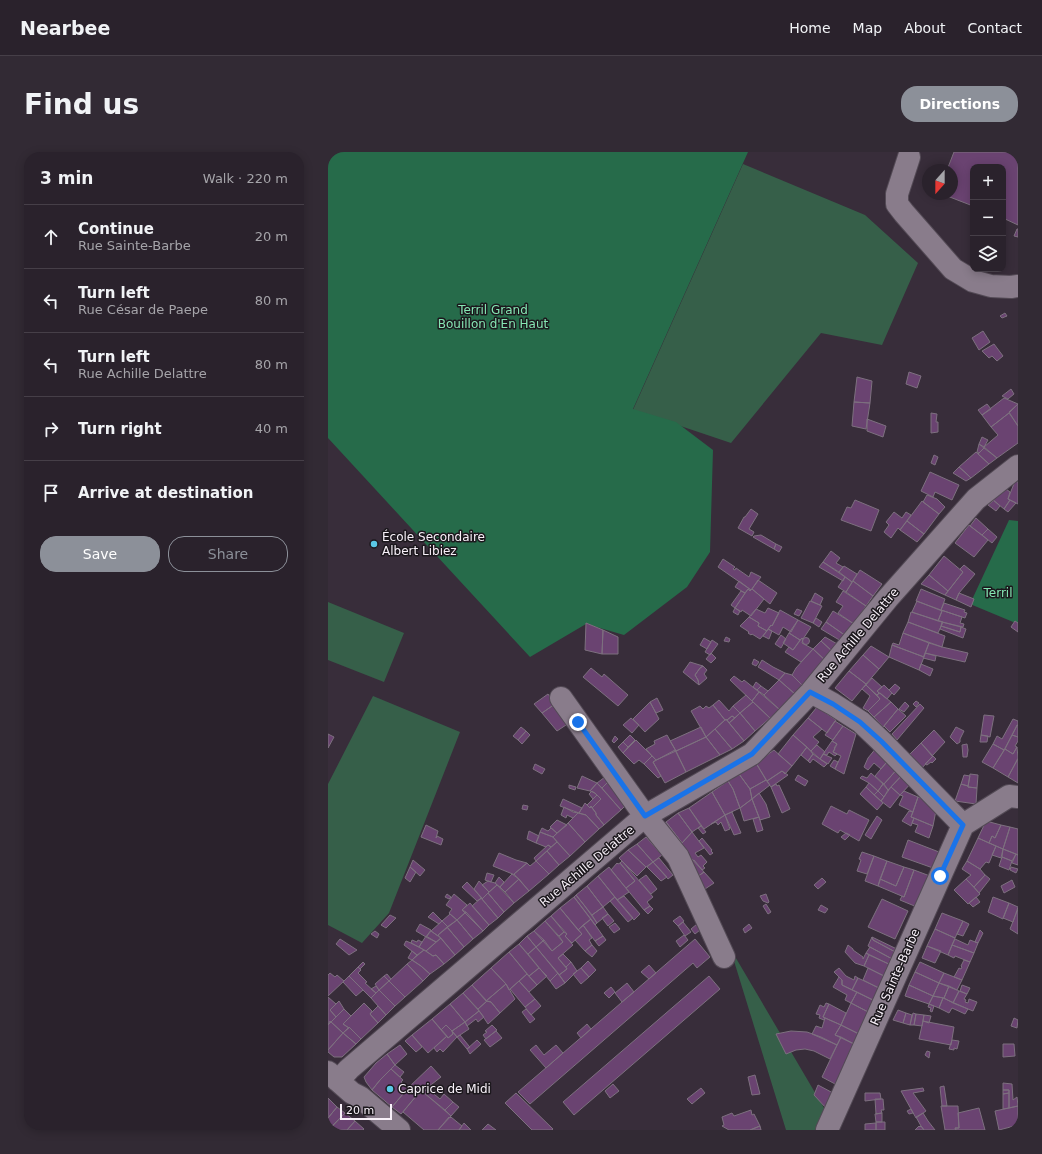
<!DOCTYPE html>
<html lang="en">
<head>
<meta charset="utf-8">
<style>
  :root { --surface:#2a222c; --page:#322a34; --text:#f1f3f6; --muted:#a5a4a9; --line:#463f48; --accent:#8c9099 }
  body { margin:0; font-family:"DejaVu Sans",sans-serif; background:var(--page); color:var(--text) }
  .controls { position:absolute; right:12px; top:12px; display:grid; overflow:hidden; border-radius:8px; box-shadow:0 2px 10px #0003 }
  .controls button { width:36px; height:36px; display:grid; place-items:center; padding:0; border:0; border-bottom:1px solid var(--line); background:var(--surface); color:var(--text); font:20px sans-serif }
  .compass { position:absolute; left:594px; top:12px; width:36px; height:36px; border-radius:50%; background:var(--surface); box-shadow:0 2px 10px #0003; rotate:201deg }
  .scale { position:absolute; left:12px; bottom:10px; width:52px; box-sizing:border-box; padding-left:4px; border:2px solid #f8f1f9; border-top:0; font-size:11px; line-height:14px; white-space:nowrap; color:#f8f1f9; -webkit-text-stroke:3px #1c181d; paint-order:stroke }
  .stop { position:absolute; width:12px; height:12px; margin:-9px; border:3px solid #1a73e8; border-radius:50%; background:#fff }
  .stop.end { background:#1a73e8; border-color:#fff; box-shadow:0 1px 4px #0008 }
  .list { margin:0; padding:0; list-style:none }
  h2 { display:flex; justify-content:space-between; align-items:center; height:52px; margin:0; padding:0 16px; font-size:17px }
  h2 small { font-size:13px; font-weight:400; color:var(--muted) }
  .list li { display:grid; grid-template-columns:26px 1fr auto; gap:12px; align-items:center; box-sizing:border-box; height:64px; padding:0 16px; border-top:1px solid var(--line) }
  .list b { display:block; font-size:15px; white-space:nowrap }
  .list p { margin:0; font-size:13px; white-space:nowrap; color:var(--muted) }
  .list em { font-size:13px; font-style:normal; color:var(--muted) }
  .actions { display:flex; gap:8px; padding:12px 16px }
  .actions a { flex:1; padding:9px 0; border:1px solid var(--accent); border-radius:16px; text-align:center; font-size:14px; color:var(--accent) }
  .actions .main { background:var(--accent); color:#fff }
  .icon { flex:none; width:22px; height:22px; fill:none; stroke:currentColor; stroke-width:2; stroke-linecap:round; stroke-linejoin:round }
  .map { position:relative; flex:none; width:690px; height:978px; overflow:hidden; border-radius:16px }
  header { display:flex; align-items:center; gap:24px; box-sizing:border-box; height:56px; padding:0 20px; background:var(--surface); border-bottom:1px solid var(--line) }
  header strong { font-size:19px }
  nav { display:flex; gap:22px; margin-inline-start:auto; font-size:14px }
  .intro { display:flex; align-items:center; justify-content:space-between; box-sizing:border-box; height:96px; padding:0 24px }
  h1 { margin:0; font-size:28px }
  .button { padding:10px 18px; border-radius:16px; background:var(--accent); color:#fff; font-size:14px; font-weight:700 }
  main { display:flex; gap:24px; padding:0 24px }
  aside { flex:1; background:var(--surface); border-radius:16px; box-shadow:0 2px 10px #0003 }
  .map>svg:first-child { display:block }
  .green { fill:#365f49 }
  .forest { fill:#266b4a }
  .building { fill:#6a4371; stroke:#7d707f }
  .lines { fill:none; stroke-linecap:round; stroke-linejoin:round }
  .minor-casing { stroke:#534a55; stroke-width:24 }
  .minor { stroke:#897c8b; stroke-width:22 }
  .route { stroke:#1a73e8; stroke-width:5 }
  .poi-dot { fill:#5ac8e6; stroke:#1c181d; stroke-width:1.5 }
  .labels { text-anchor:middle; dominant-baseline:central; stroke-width:3; stroke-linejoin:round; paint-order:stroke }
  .park-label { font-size:12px; fill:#85e6b3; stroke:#1c181d }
  .poi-label { font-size:12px; fill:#f8f1f9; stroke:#1c181d; text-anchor:start }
  .street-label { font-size:12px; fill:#f8f1f9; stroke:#1c181d }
</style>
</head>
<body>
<header>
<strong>Nearbee</strong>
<nav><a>Home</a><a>Map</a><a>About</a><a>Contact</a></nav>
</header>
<div class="intro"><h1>Find us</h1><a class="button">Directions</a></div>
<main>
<aside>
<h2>3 min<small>Walk · 220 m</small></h2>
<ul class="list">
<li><svg class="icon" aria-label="ahead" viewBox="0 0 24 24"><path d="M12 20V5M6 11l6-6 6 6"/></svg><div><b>Continue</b><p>Rue Sainte-Barbe</p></div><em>20 m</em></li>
<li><svg class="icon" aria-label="left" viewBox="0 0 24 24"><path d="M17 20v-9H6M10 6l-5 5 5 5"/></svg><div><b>Turn left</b><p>Rue César de Paepe</p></div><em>80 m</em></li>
<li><svg class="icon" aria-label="left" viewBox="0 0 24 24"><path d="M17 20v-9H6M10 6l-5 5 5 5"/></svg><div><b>Turn left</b><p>Rue Achille Delattre</p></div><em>80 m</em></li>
<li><svg class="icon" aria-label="right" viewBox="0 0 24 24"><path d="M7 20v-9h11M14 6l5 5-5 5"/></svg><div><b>Turn right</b></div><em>40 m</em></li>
<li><svg class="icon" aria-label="arrive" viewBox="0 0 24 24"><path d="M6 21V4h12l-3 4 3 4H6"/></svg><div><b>Arrive at destination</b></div></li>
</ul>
<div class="actions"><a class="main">Save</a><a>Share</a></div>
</aside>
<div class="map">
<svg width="690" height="978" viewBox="0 0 690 978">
  <rect width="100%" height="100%" fill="#382d3a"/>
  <path class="green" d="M415 12 537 63 590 111 554 193 493 181 403 291 305 258Z
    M0 450 76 481 56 530 0 508Z
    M45 544 132 580 61 761 34 791 0 773V632Z
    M402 796 499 961 492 978H458Z"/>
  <path class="forest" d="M0 0H420L305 257 348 270 385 298 382 400 359 435 296 483 258 472 202 505 0 286Z
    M681 368 690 369V472L642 452Z"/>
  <path class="building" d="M626 0H690V73L675 66V15H645V54L614 42H624V18H619Z
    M689 77H690V85L686 84Z
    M677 161 679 164 674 166 672 164Z
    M655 179 662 190 651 198 644 186Z
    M666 192 675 204 669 209 664 204 661 206 654 199Z
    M581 220 593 224 589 236 578 232Z
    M529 225 544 229 542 251 526 250Z
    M683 237 686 242 680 247 674 244Z
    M676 246 690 252 681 261 663 275 654 263Z
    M526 250 542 251 538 277 524 274Z
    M659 252 663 257 654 263 650 258Z
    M690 252V274L681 260Z
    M603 261 609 262 608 270H610V280L603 281Z
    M681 261 690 274V291L669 306 656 295 670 283 663 275Z
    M539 267 558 274 555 285 539 279Z
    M654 285 660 288 656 295 651 292Z
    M651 292 656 296 651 301 649 300Z
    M656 296 669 306 661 312 650 302Z
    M648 300 661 312 643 326 631 315Z
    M606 303 610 305 607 313 603 311Z
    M631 315 637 320 643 326 638 329 625 321Z
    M602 320 631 333 624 348 607 340 605 345 593 339Z
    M687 329 690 330V352L680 347Z
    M678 337 682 340 680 347 682 348 676 357 664 347Z
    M599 343 609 347 617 355 611 362 595 350Z
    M664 347 672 354 668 359 660 353 665 349Z
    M527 348 551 358 543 379 513 368 519 355 523 356Z
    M682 348 688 351 680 360 676 357Z
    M594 349 611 362 596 382 579 369Z
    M423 357 430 362 421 377 426 380 424 384 410 376 416 365H417Z
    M566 360 574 366 578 360 583 363 572 378 570 376 563 386 556 380 561 373 558 370Z
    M648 366 660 377 654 383 642 374Z
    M579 369 596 382 589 390 572 378Z
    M641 373 660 388 646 405 627 391Z
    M660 377 669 385 664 391 654 383Z
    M433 383 448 392 446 397 425 385 426 384Z
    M448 392 454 395 451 400 446 397Z
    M503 399 512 406 508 411 515 415 511 420 495 410Z
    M616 404 635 420 620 439 601 423Z
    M395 407 407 415 405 417 407 418 408 416 421 425 423 420 433 425 423 438 390 415Z
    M495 410 517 425 515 429 491 415Z
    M636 413 647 422 631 441 628 448 617 443 635 420 632 417Z
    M516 414 529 422 524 430 511 420Z
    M532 418 554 432 545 444 525 429Z
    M601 423 620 439 617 443 593 432Z
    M517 425 524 430 518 440 510 435Z
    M430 428 449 441 442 452 424 437Z
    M411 429 423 438 422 439 420 437 417 441 407 435Z
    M525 429 545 444 538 454 518 440Z
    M420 437 422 439 424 437 436 447 423 464 414 458 413 460 407 456Z
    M593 437 617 447 613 458 588 449Z
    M413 439 417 441 407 456 403 453Z
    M515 439 538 454 526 472 510 461 515 454 508 450Z
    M487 441 495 446 492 453 483 449Z
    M631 441 646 447 643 455 628 448Z
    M482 449 494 454 485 471 473 466Z
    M589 449 614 459 610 469 584 460Z
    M616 451 637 458 636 460 639 461 637 466 613 458Z
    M407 456 412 459 410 463 405 460Z
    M440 456 451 461 444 474 443 473 439 479 430 474 431 471 421 465 428 457 437 461Z
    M469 457 474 459 471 464 466 462Z
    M452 458 470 468 463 480 455 475 451 483 440 477 443 473 444 474Z
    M613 458 634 465 632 471 636 472 635 475 610 469 614 459Z
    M505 459 526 472 518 484 498 470Z
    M583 460 615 470 610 481 580 470Z
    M421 465 431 471 430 474 439 479 432 487 424 482 423 483 420 481 421 480 412 474Z
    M488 466 494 470 491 475 485 471Z
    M470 468 483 475 475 487 474 486 472 488 461 481Z
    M687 469 690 471V480L683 475Z
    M498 470 518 484 513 489 493 477Z
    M580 470 617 484 614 495 575 481Z
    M614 470 633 475 632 480 613 474Z
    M258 471 275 478 274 502 257 498Z
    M613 474 632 480 633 475 638 477 635 486 612 477Z
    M440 477 444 479 441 487 435 484Z
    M275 478 290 485V502H274Z
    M461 481 472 488 465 498 455 491Z
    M575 481 601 491 596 505 564 493 565 491 571 493Z
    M453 483 458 487 453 496 447 492Z
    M398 485 402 487 401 490 396 489Z
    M497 485 511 493 505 500 493 489Z
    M474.5 489a3.5 3.5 0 1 1 7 0a3.5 3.5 0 1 1-7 0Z
    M376 486 383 490 379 497 372 493Z
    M474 486 475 487 474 491 485 497 473 510 457 500 461 495 465 498Z
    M384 488 390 492 382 503 377 500Z
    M493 489 505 500 498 509 485 497Z
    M601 491 614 495 640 501 637 510 597 501Z
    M564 493 596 505 591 518 561 505Z
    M543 494 561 505 551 517 535 503Z
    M485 497 498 509 475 534 464 523 468 516Z
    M383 501 388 506 383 511 378 507Z
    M597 501 608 504 607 509 595 506Z
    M535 503 551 517 538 532 521 519Z
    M426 507 431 510 428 514 424 512Z
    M434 508 445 515 457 521 451 528 430 515Z
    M362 510 375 514 372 516 367 523 370 528 371 533 355 520Z
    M593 512 605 517 602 524 591 518Z
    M375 514 379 518 376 522 379 526 371 533 370 528 367 523 372 516Z
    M263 516 274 525 276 522 300 543 290 554 255 525Z
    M521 519 538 532 524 549 507 536Z
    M457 521 464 523 475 534 467 542 451 528Z
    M406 524 414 530 416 528 431 540 424 549 402 528Z
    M544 526 554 535 549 539 551 541 549 543 538 533Z
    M451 528 467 542 452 558 436 543Z
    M428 530 433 534 429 538 425 535Z
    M567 532 572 536 566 543 561 538Z
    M538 533 552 547 540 559 535 556 542 544 534 537Z
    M556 533 564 541 559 547 549 539Z
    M433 534 440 539 436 543 429 538Z
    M431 540 452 558 442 566 424 549Z
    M552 541 563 550 546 565 540 559 552 547 549 543Z
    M220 542 227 552 214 561 206 552Z
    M418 543 425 550 412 561 405 554Z
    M329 546 335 558 328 561 322 550Z
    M391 548 401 559 405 554 412 561 407 566 404 564 399 568H397L385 553Z
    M424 549 442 566 427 579 412 561 425 550Z
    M588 549 591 551 588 555 585 552Z
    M322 550 331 567 317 580 305 567Z
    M563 550 570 557 555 575 546 565Z
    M577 550 581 554 576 560 571 557Z
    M227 552 241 571 229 579 214 561Z
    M592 552 596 556 569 588 564 582Z
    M385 553 397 568 378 585 363 559 372 554 375 557 378 554 381 556Z
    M489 555 508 568 499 581 480 566Z
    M570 557 578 564 562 580 556 574Z
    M412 561 427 579 416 589 401 571Z
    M656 563 666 564 662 585 653 583Z
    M404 564 407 566 401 571 399 568Z
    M303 566 311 573 304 581 295 573Z
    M480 566 494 577 485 585 491 590 483 599 465 583Z
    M398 567 416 589 404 597 387 577Z
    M685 567 690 569V572L676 598 665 592 669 584 674 587Z
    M507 569 515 574 505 588 497 583Z
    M689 573 690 574V585L684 583Z
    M515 574 528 582 516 622 507 617 513 604 505 600 509 592 504 589Z
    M193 575 198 579 190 588 185 584Z
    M373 575 378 585 348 599 342 589Z
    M628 575 636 579 632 587V590L629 592 622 585Z
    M387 577 404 597 392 603 378 585Z
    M606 578 617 590 604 604 593 591Z
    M198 579 202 583 194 592 190 588Z
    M0 582 6 585 0 596Z
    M302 583 307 588 300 595 295 590Z
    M339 583 348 599 328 608 318 597 327 592 326 589Z
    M465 583 479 595 464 614 450 602Z
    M653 583 660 584 659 590H652Z
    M684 583 690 585V589L687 594 689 595 685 602 677 597Z
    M287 584 290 587 286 591 284 589Z
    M378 585 392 603 358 620 348 599Z
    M308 588 324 604 316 612 311 608 306 612 295 601Z
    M504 589 509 592 506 596 507 597 505 600 509 602 507 604 501 600 499 603 495 602Z
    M295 590 300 595 295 601 290 595Z
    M593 591 605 604 593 617 581 603Z
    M639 592 640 598 639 605H635L634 593Z
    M665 592 676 598 665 616 654 610Z
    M489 593 497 600 492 607 483 599Z
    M479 595 485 602 480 609 473 603Z
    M549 595 559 610 553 617 546 611 540 618 536 615 540 606Z
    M689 595 690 606 680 625 665 616 677 597 685 602Z
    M347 598 358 620 337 631 325 610Z
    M446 598 464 614 457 622 454 619 439 629 428 611Z
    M485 602 499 612 496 615 485 607 482 611 480 609Z
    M495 602 504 606 500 612 492 607Z
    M324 604 328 608 325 610 333 624 330 626 316 612Z
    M605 604 608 607 604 611 603 610 599 613 597 612Z
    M562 606 571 615 556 632 547 624Z
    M690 607V631L680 625Z
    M506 608 510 610 507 617 502 614Z
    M428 611 438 628 422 637 411 622Z
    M207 612 217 617 214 622 205 617Z
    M571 615 577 620 560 638 556 632Z
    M454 619 460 623 443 635 439 629Z
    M577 620 586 628 572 643 563 635Z
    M543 621 555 632 550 639 541 631 532 626 534 624 539 626Z
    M411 622 422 637 424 647 412 656 405 637 400 629Z
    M642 622 650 623 649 636 640 635Z
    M470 623 480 629 477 634 467 628Z
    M636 623 642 624 640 634 633 632Z
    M254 624 269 631 262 639 249 636Z
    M277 625 281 629 274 636 269 631Z
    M283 627 303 648 293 658 274 636Z
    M438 628 442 633 424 647 422 637Z
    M400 629 405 637 412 656 397 663 384 640Z
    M269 631 293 658 276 673 268 663V661L264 656 273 647 267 641 262 639Z
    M541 631 550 639 546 643 538 635Z
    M448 632 449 634 451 633 462 657 454 661 443 635Z
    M555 632 560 638 556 645 550 639Z
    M633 632 640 634V635L649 636 648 652 627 649Z
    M241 633 248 635 247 638 241 636Z
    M538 635 555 651 549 658 532 642Z
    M563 635 572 643 562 656 553 649Z
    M264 639 269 643 265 647 261 642Z
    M550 639 556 645 553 649 546 643Z
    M576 639 590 645 585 660 571 653 575 644 572 643Z
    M384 640 397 663 376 677 361 656Z
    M431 641 438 652 442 665 432 668 424 647Z
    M269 643 273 647 264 656 263 654 262 656 259 653Z
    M590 645 609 653 605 674 583 665Z
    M235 647 254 656 251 661 232 654Z
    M424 647 431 665 416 669 412 656Z
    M257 651 262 656 263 654 268 661V663L276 673 271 677 258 663 251 661Z
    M195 653 200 654 199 658 194 657Z
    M503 654 519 662 521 658 541 668 531 689 512 678 510 681 494 672Z
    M236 655 245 660 250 661 245 666 239 663 238 666 233 663Z
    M361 656 373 674 364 680 350 661Z
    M581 659 585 660 583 665 586 666 583 674 574 669Z
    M404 660 413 681 406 683 397 663Z
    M250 661 258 663 271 677 257 690 240 671Z
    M350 661 364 680 354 691 338 670Z
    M397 663 402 677 397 679 393 670 390 673 388 670 383 672Z
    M549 664 554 668 543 687 537 683Z
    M431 665 435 678 429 680 425 667Z
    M586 666 605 674 601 686 587 680 590 673 584 671Z
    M229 668 239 673 229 681 222 675Z
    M658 669 673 673 667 686 664 684 661 691 650 686Z
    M338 670 354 691 364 680 376 696 367 701 370 705 373 703 379 710 375 714 377 716 374 718 352 694 334 673Z
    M240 671 257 690 242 704 225 685Z
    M98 673 110 679 108 686 109 684 115 687 113 693 93 685Z
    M673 673 682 675 675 697 661 691 664 684 667 686Z
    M373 674 378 680 375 682 370 676Z
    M682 675 690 677V703L675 697Z
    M214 676 220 679 223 676 229 681 225 685 212 680Z
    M201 679 211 684 208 691 199 687Z
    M212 680 225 685 229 690 223 695 220 693 218 695 208 691Z
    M518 681 522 683 517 688 513 685Z
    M318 685 334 703 325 710 309 692Z
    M374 686 384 698 383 699 385 701 382 703 371 689Z
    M650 686 668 694 661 711 658 710 652 717 639 709Z
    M580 688 611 700 605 716 574 705Z
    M229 690 242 704 231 713 219 699Z
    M309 692 325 710 318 715 300 698Z
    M220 693 223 695 208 709 206 706Z
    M668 694 675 697 673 706 664 703Z
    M675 697 688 702 684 709 674 705Z
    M300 698 318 715 309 724 291 706Z
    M219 699 231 713 221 722 208 709Z
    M534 700 546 704 539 722 529 719 533 708 531 707Z
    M171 701 188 708 199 711 186 722 187 723 165 714Z
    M688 702 690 703V713L684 711Z
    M546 704 559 709 550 734 537 729Z
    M674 705 684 709 681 718 671 714Z
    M331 706 345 723 340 727 325 710Z
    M85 708 97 718 92 724 82 715Z
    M366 708 376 720 369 725 360 712Z
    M208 709 221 722 201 739 186 722 199 711 202 714Z
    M294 709 325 745 319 750 322 754 316 758 298 736 307 729 292 711Z
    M559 709 576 715 568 734 552 727Z
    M639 709 652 717 657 723 646 735 638 727 643 723 634 717Z
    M325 710 339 725 333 729 319 715Z
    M289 711 290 712 292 711 307 729 298 736 283 718Z
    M82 715 88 720 82 730 77 726Z
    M281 715 301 740 289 748 270 724Z
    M576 715 586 718 576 745 550 734 552 727 568 734Z
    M683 715 690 717 688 721 682 718Z
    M586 718 602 724 589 755 572 748 574 744 576 745Z
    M376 720 386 731 377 737 369 725Z
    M159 721 166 723 163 730 157 728Z
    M184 722 191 727 177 740 172 735Z
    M656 722 662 727 651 741 646 735 657 723Z
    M318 723 329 737 323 742 311 728Z
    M270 724 287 745 275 755 259 734Z
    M171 725 176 730 172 735 167 731Z
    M494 726 498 730 490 737 486 733Z
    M191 727 201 739 186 751 177 740Z
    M638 727 652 742 640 752 626 738Z
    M684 728 687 735 676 741 673 734Z
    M151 729 161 740 154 747 146 737Z
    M160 729 167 731 169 733 161 740 154 733Z
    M139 730 154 746 149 749 134 735Z
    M169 733 186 751 176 760 160 741Z
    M259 734 275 755 264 763 248 743Z
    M160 741 176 760 170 766 154 747Z
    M119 742 123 745 121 747 117 745Z
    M126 742 139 753 134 758 138 760 129 768 122 762 121 761 124 757 118 753Z
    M438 742 441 750 440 751 435 749 432 744Z
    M248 743 256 753 269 771 267 773 246 745Z
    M296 744 312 762 306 768 289 748Z
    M246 745 263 767 250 778 232 756Z
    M287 745 305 766 300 770 282 749Z
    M648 745 652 750 645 755 641 751Z
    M665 745 681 751 675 767 660 760Z
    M153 746 170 766 161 773 144 754Z
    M554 747 580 759 567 787 540 775Z
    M142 751 161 773 155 779 134 758Z
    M681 751 690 755 685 770 675 766Z
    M438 752 443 760 440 762 435 754Z
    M493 753 500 757 497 761 490 758Z
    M322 754 325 757 320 762 316 758Z
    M275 755 280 762 269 771 264 763Z
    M232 756 254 782 244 791 237 784 239 782 223 764Z
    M690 757V782L682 777Z
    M105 760 114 769 111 772 100 765Z
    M138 760 155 779 145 787 129 768Z
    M614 761 635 769 627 786 607 777Z
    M122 762 129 768 120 775 114 769Z
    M280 762 286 769 280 774 274 766Z
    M62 763 68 766 58 776 53 773Z
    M223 764 236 780 231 784 217 769Z
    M352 764 356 769 350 774 345 769Z
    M263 767 275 784 267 789 255 773Z
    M129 768 145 787 136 795 119 775Z
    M114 769 120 775 110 783V784L103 779Z
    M217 769 235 790 224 799 206 779Z
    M635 769 641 772 635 784 629 782Z
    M355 770 363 780 357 784 350 774Z
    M287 771 292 777 286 781 281 775Z
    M92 772 103 778 98 785 88 779Z
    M369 772 372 778 367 782 363 777Z
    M421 772 424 776 417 781 415 777Z
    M255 773 264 786 261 788 264 793 257 799 247 788 254 782 250 778Z
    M119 775 136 795 127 803 110 783Z
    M607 777 627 786 620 803 599 794Z
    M652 778 655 781 650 791 647 790Z
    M47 779 51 782 49 786 43 782Z
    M103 779 113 786 108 790 98 785Z
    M206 779 216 788 208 795 199 784Z
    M236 780 239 782 237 784 245 793 230 806 239 817 231 823 208 795 216 788 224 799 235 790 231 784Z
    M356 783 360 788 352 795 348 789Z
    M98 784 108 790 98 799 91 795Z
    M199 784 208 795 200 802 191 792Z
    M275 784 278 788 271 794 267 789Z
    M544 785 573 799 571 802 545 788Z
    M544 785 545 788 571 802 568 809 540 794Z
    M113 786 127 803 116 812 108 803 105 804 98 799Z
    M12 787 29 798 21 803 8 792Z
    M367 787 382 805 369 816 365 811 202 952 190 940Z
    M627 787 640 793 642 788 650 791 646 801 624 793Z
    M84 788 89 790 90 788 94 790 91 795 83 791Z
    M78 789 83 791 96 798 89 803 76 793Z
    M191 792 211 816 201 824 181 800Z
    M264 793 269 799 264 805 257 799Z
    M520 793 525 797V798L535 805V807L538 801 541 803 536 814 527 811 517 800Z
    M624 793 646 801 642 810 627 804 626 806 620 803Z
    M599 794 613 799 607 811 594 806Z
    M208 795 230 821 222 829 200 802Z
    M542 795 568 809 565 814 538 801Z
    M96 798 105 804 108 803 116 812 102 822 93 814 84 808Z
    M84 799 89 803 84 808 80 806Z
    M181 800 199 822 181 838 178 832 163 816Z
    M235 802 243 810 238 815 230 806Z
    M541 803 565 814 560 826 536 814Z
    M84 808 93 814 102 822 95 829 79 812Z
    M636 808 642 810 634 828 626 825 631 816 633 817 634 815 633 814Z
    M260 809 268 818 261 825 253 816Z
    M35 810 37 812 32 817 30 815Z
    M243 810 249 819 237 831 231 823 239 817 238 815Z
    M592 810 616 821 611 831 587 820Z
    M79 812 95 829 77 845 61 829Z
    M321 813 328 821 321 827 313 820Z
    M30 815 33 818 30 821 39 830 37 831 48 841 43 846 21 824Z
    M163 816 178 832 158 849 144 833Z
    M211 816 219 824 209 833 199 822 201 824Z
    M253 816 261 825 253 832 245 822Z
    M511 816 518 824 526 828 527 824 530 826 524 838 514 833V828L506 820Z
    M540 816 560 826 555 838 535 828Z
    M587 820 611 831 605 844 581 833Z
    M2 821 7 825 9 823 16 829 0 844V823Z
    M230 821 237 831 228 837 222 829Z
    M616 821 634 828 629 838 611 831Z
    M59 822 63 827 61 829 56 824Z
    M199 822 209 833 201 840 191 829Z
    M21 824 35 838 28 844 15 830Z
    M56 824 61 829 51 838 47 832Z
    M381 824 392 837 246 963 235 950Z
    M511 825 514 828V833L529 840 523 851 517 848 519 843 505 835Z
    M530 826 555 838 549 850 524 838Z
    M61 829 77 845 67 854 51 838Z
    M191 829 207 847 197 855 182 837Z
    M299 831 306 840 294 850 287 841Z
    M611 831 621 834 616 846 605 844Z
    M178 832 187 847 172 861 163 850 158 849Z
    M144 833 159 849 150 857 135 841Z
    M581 833 605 844 601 852 577 844Z
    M634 833 642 836 639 842 632 839Z
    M48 834 51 838 48 841 43 837Z
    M621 834 631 839 625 851 616 846Z
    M283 835 287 840 281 846 276 841Z
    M51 838 67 854 58 863 43 846Z
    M631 839 639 842 636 847 638 848 637 850 640 851 641 847 649 850 645 859 625 851Z
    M529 840 549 850 544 862 523 851Z
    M135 841 151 859 137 870 122 852Z
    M605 844 615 846 611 856 601 852Z
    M0 845 8 852 2 858 8 865 0 873Z
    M615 846 640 857 637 862 624 856 621 861 611 856Z
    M207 847 213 854 203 863 197 855Z
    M11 849 16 857 8 865 2 858Z
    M159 849 163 850 172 861 160 872 150 857Z
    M36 851 44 859 42 862 50 871 33 887 21 875V876L15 872Z
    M498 851 501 852 495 865 497 866 496 868 491 866 492 863 488 862 492 853 496 855Z
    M523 851 544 862 533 883 513 873Z
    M122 852 137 870 124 879 118 873 113 878 104 867Z
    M501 852 518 861 513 873 495 865Z
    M601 852 606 854 604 860 602 859 603 856 600 855Z
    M50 854 58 863 50 871 42 862Z
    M16 857 23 864 15 872 21 876 15 881 3 870Z
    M198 857 207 867 202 871 194 860Z
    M570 858 578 861 575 871 565 868Z
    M151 859 156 865 150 870 148 867 139 874 137 870Z
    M578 861 584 863 582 873 575 871Z
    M585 861 588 862 586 873H582Z
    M588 862 596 863 594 874 586 873Z
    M596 863 603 864 601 871 595 869Z
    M497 866 513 873 507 883 513 885 509 893 484 882 488 874 494 876Z
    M686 866 690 868 689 876 683 874Z
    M104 867 119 884 100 901 84 883Z
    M2 869 15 881 0 898V873Z
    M595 869 626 875 623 893 591 887Z
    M137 870 141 877 129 885 124 879Z
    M259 872 263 877 253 886 249 881Z
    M118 873 124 879 125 882 120 886 113 878Z
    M164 873 169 878 158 887 155 883 159 880 157 879Z
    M513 873 533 883 528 893 507 883Z
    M21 875 33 887 28 892 15 881Z
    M124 879 129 885 115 900 112 897 109 900 106 896 119 884 120 886 125 882Z
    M168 879 174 886 162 895 156 888Z
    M463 879 479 880 493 885 509 893 502 907 486 899 477 897 468 898 458 902 448 882Z
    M15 881 28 892 14 905H6L0 900V898Z
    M84 883 94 895 88 900 77 889Z
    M132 883 141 894 142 895 139 897 129 885Z
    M513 885 528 893 509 933 494 925Z
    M149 888 153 892 142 902 139 897Z
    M624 888 631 889 629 897 626 896V898L621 897Z
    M675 892H686L687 904 675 905Z
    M72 893 79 902 67 913 59 902Z
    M208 893 216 903 228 893 235 901 218 916 202 898Z
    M599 899 602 900 601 906 597 903Z
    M59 902 67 913 52 928 44 938 38 930 36 925 48 911Z
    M67 913 76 920 72 925 63 917Z
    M103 914 113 925 90 943 80 936Z
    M63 917 75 928 73 930 80 936 64 955 44 938 52 928Z
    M427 923 432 942 424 943 420 925Z
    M675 931 684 932 685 948 689 945 690 954 681 956V938H675Z
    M285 932 291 939 282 946 277 939Z
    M490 933 505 941 498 956 486 943Z
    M616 934 619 954H614L612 935Z
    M80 936 89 943 73 962 64 955Z
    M373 936 377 941 364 952 359 947Z
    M595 936 596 939 585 941 598 959 588 966 573 939Z
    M100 937 112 947 116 942 125 950 117 958 95 940Z
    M675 938H681V941L675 942Z
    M95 940 123 964 110 978H96L75 960 89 943H90Z
    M188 941 225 977 224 978H204L177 951Z
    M537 941H552L553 947 537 949Z
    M681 941V956L675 957V942Z
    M0 946 9 955 0 966Z
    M547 947H555L556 958H553L554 961 548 962Z
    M125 950 131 955 123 964 117 958Z
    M613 954H630L631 976H627L628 978H617Z
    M690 954V973L671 978 667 959Z
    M9 955 17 961 0 978V966Z
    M651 956 657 978H628L627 976H631L630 961Z
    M583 957 585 961 581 962 579 959Z
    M423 958 424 963 426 962 432 974 422 978H401L394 974 396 973 394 965 404 961 406 964Z
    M17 961 27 969 19 978H1Z
    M554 961V970H548L547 962Z
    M595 961 600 969 607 978H596L593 974 588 965Z
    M121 965 122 966 123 965 134 974 131 978H110Z
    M27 969 36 977 35 978H19Z
    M548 970H557V978H548Z
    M136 971 143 978H131Z
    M548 971V978H537V972Z
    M160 972 168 978H154Z
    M432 974 433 978H422Z
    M591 974 592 975 593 974 596 978H587Z"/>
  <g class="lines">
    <g class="minor-casing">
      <path id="minor" d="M581 5 569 42V52L576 61 625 117 645 129 663 134 683 135 690 134
        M483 540 505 552 533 570 553 589 635 673 681 644 690 645
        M233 546 317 664 350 705 396 805
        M0 920 24 941 32 945 71 978
        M10 929 21 917 317 664 424 602 483 540 560 446 648 347 690 314
        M499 978 635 673"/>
    </g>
    <use href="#minor" class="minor"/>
  </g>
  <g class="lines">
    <path class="route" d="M250 570 317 664 424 602 482 540 505 552 532 570 553 589 635 673 612 724"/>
  </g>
  <g class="poi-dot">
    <circle cx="46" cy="392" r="4"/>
    <circle cx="62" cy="937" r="4"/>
  </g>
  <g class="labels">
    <g class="park-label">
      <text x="165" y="158">Terril Grand<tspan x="165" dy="14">Bouillon d'En Haut</tspan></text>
      <text x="670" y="441">Terril</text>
    </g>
    <g class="poi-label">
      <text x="54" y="385">École Secondaire<tspan x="54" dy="14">Albert Libiez</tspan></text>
      <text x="70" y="937">Caprice de Midi</text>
    </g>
    <g class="street-label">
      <text transform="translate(530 483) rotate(-50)">Rue Achille Delattre</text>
      <text transform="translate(259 714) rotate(-40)">Rue Achille Delattre</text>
      <text transform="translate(567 825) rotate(-66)">Rue Sainte-Barbe</text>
    </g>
  </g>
</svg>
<div class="controls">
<button>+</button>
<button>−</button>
<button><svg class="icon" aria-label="layers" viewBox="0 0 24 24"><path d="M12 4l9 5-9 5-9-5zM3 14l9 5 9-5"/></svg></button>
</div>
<svg class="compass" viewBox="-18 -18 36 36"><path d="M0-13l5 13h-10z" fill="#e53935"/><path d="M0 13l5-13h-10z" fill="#a5a4a9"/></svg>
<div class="scale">20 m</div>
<div class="stop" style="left:612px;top:724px"></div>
<div class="stop end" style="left:250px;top:570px"></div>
</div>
</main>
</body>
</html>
